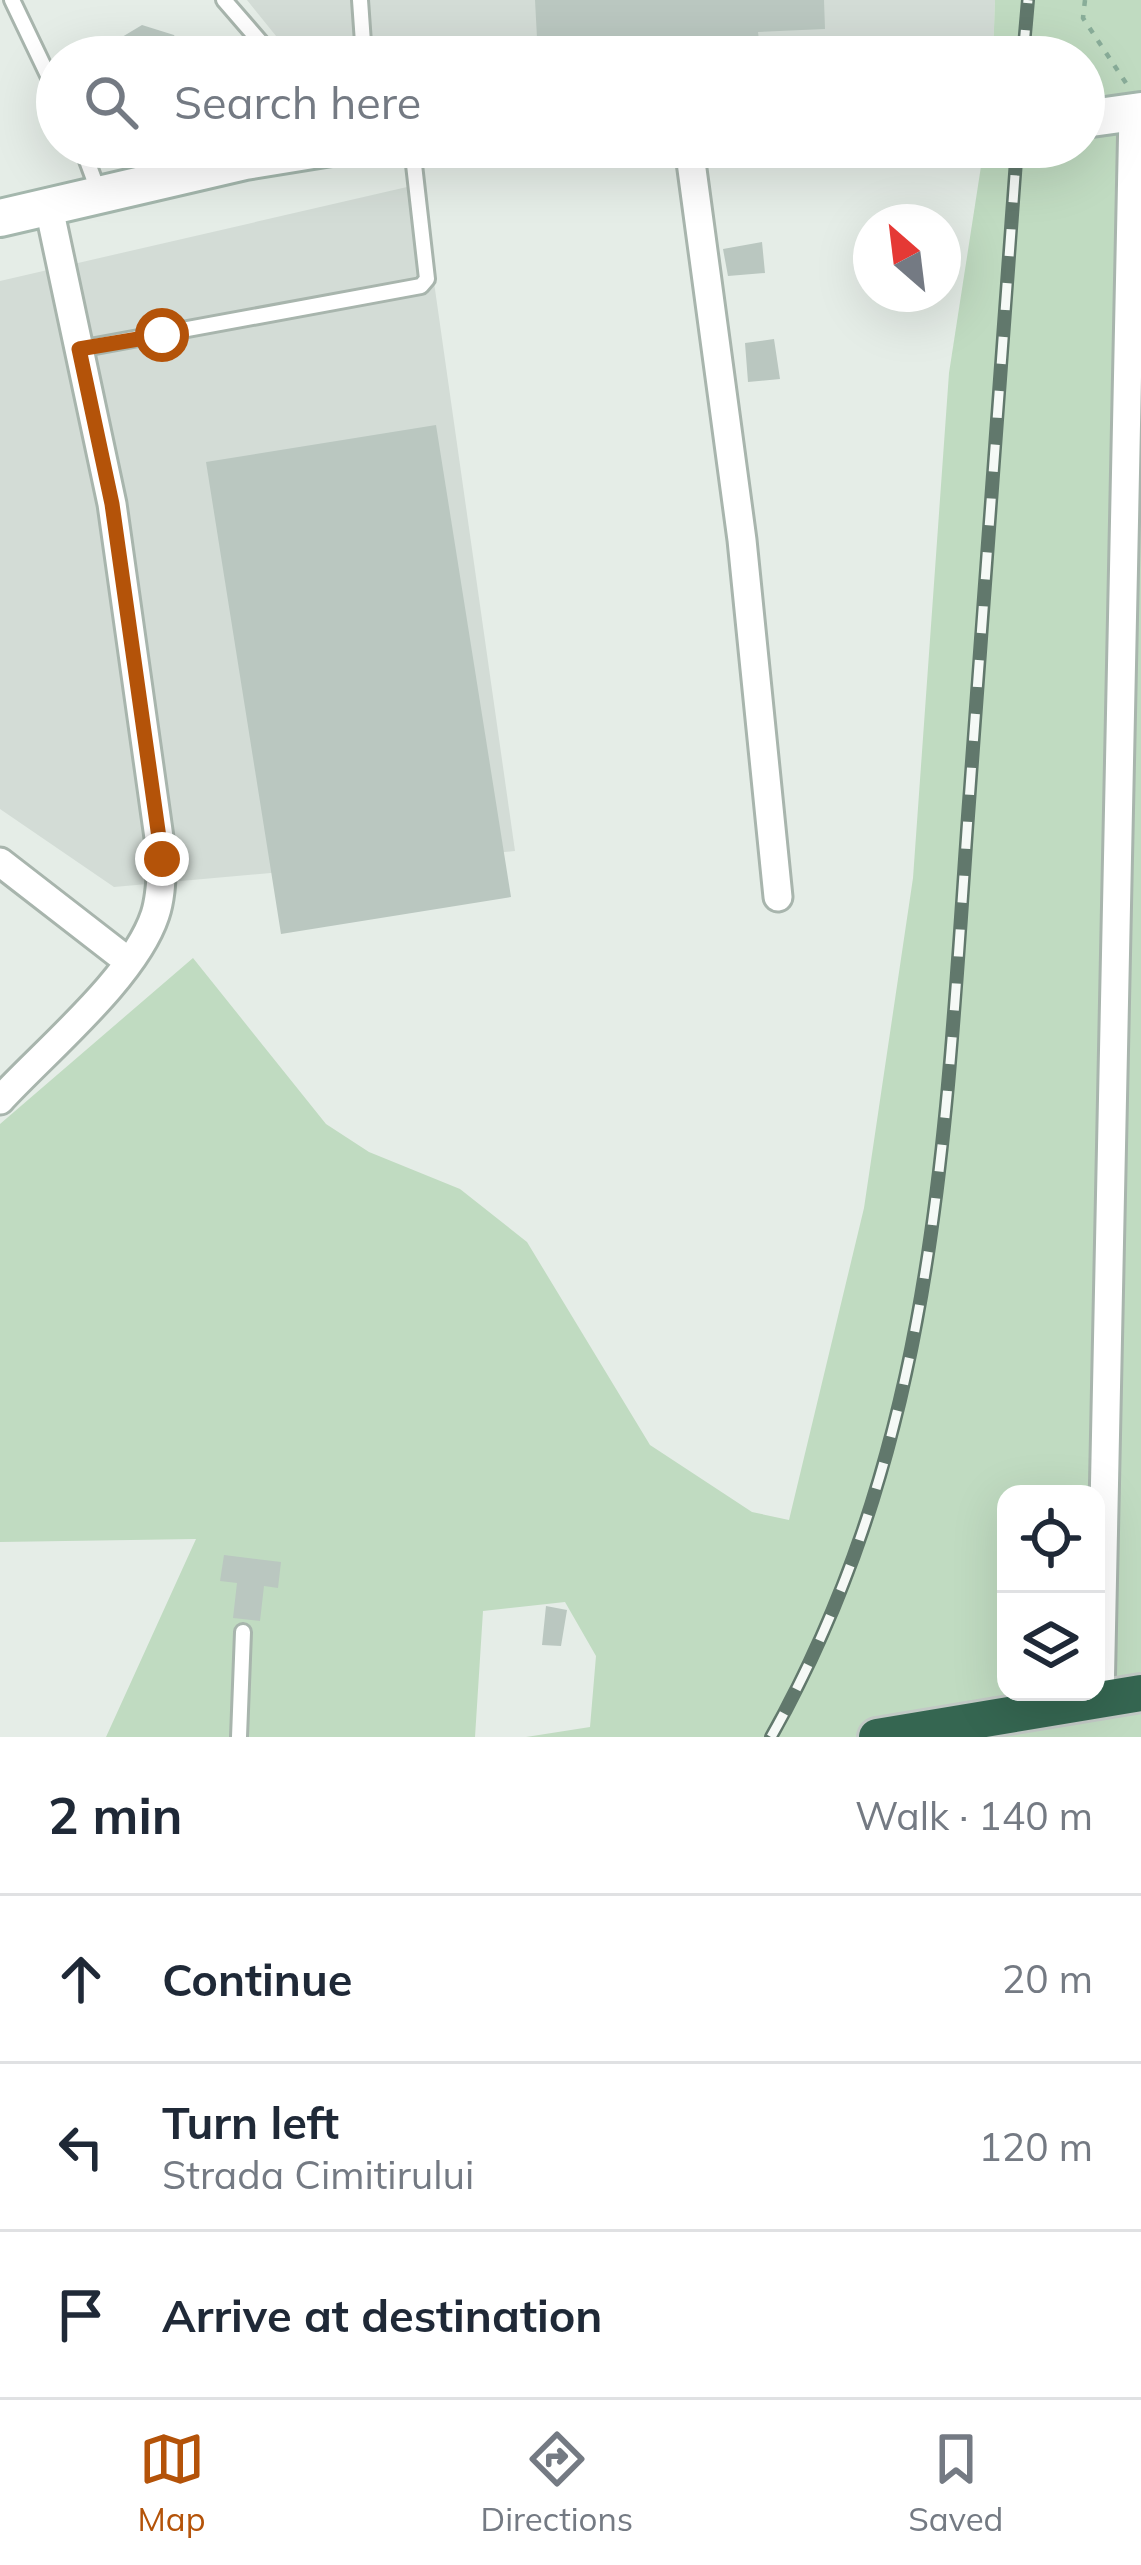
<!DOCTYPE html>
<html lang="en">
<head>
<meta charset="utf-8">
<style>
  :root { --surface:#fff; --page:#f6f6f7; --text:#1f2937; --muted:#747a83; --line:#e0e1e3; --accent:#b45309 }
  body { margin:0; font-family:Mulish,sans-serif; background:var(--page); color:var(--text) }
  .controls { position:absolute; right:36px; bottom:36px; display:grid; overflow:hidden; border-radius:24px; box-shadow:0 12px 48px #0002 }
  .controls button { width:108px; height:108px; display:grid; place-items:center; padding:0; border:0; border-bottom:3px solid var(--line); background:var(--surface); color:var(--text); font:60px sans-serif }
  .compass { position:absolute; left:853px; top:204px; width:108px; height:108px; border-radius:50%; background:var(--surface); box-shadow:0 12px 48px #0002; rotate:332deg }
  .stop { position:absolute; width:36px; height:36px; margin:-27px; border:9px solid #b45309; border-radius:50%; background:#fff }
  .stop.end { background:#b45309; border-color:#fff; box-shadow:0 3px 12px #0008 }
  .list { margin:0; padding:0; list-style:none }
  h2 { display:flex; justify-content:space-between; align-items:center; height:156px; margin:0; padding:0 48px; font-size:51px }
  h2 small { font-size:39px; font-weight:400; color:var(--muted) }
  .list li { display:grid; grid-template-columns:78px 1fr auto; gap:36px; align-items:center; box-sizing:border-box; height:168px; padding:0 48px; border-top:3px solid var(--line) }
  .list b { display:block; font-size:45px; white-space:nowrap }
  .list p { margin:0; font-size:39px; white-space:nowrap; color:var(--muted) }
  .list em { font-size:39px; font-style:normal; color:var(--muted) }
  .icon { flex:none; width:66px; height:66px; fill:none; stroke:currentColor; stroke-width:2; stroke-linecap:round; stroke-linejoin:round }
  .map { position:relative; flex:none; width:1141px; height:1737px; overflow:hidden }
  .search { position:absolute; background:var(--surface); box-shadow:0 12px 48px #0002; left:36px; right:36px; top:36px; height:132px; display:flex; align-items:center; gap:30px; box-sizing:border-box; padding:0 42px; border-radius:66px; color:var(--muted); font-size:45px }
  .sheet { height:660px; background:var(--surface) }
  nav { display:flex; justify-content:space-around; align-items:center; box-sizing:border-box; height:168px; border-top:3px solid var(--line); background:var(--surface); font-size:33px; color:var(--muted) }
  nav a { display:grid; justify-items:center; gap:6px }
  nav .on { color:var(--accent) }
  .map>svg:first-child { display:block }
  .built { fill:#d3dcd6 }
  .green { fill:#c0dbc1; fill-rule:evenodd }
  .building { fill:#bac7c0 }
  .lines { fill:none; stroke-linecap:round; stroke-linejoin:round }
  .lane-casing { stroke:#a8b5ad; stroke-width:20 }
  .street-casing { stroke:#a8b5ad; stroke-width:33 }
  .secondary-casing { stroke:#a4b7ad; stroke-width:42 }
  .highway-casing { stroke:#c2c9c5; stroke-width:42 }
  .path { stroke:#89ad99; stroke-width:4.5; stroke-dasharray:6 9; stroke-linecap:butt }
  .lane { stroke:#fff; stroke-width:14 }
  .street { stroke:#fff; stroke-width:27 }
  .secondary { stroke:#fff; stroke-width:36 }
  .highway { stroke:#356651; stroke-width:36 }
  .rail-casing { stroke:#61786c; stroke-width:14 }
  .rail { stroke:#f5f9f6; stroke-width:9; stroke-dasharray:27; stroke-linecap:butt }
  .route { stroke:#b45309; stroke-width:15 }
</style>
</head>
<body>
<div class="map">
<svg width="1141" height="1737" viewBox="0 0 1141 1737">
  <rect width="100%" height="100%" fill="#e5ede7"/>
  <path class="built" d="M247 0H995L993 57H293Z
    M420 184 515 851 114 887 0 809V281Z"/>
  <path class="green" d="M995 0H1141V1737H526L590 1727 596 1656 565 1602 483 1611 475 1737H106L196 1539 0 1542V1124L193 958 326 1124 369 1152 460 1189 527 1242 650 1445 752 1512 789 1520 864 1208 913 878 949 373 984 147H1084V57H993ZM1006 1494H1096V1692H1006Z"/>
  <path class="building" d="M535 0H824L825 29 758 32 761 57H538Z
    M142 25 174 35 185 57H114L122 37Z
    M762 242 765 273 728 276 723 249Z
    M774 339 780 379 748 382 745 343Z
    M436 425 511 897 281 934 206 462Z
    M224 1555 281 1562 278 1588 264 1586 260 1621 233 1618 237 1583 220 1581Z
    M546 1606 567 1610 561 1646 542 1645Z"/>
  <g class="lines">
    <g class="lane-casing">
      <path id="lane" d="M12 0 57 94
        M224 0 270 53 268 57
        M360 0 364 57
        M82 147 99 193
        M79 349 421 286 427 279 412 147
        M239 1737 243 1632"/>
    </g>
    <g class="street-casing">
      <path id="street" d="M689 147 742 540 778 897
        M0 862 129 962
        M0 1100C46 1050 134 978 155 915 161 897 161 878 162 859L112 504 48 203
        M1100 1700 1133 112"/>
    </g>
    <g class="secondary-casing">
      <path id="secondary" d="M1084 119 1141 111
        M0 218 245 161 331 147"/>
    </g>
    <g class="highway-casing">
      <path id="highway" d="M877 1737 1141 1693"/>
    </g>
    <path class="path" d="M1085 0 1083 18 1126 83"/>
    <use href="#lane" class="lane"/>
    <use href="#street" class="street"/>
    <use href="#secondary" class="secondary"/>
    <use href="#highway" class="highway"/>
    <g class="rail-casing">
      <path id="rail" d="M1023 57 1028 0
        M771 1737C935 1444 945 1142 968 816 984 593 1001 370 1017 147"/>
    </g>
    <use href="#rail" class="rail"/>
  </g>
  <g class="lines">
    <path class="route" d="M162 859 112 504 79 349 162 335"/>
  </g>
</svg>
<div class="controls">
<button><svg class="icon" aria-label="locate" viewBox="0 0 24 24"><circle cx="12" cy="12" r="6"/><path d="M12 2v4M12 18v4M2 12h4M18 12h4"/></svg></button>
<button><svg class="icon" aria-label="layers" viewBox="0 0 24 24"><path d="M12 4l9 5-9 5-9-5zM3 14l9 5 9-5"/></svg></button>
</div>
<svg class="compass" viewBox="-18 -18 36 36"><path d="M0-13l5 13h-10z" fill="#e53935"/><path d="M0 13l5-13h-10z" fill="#747a83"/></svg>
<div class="stop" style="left:162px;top:335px"></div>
<div class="stop end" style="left:162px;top:859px"></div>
<div class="search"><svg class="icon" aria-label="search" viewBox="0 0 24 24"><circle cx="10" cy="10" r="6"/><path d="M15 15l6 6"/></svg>Search here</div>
</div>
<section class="sheet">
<h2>2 min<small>Walk · 140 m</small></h2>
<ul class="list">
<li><svg class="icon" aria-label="ahead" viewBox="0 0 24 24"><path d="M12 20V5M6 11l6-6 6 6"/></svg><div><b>Continue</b></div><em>20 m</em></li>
<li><svg class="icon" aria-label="left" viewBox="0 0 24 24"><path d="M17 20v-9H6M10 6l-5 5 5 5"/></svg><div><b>Turn left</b><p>Strada Cimitirului</p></div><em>120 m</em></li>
<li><svg class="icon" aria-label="arrive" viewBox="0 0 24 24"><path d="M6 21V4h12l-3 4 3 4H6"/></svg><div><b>Arrive at destination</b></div></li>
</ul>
</section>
<nav>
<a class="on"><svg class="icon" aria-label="map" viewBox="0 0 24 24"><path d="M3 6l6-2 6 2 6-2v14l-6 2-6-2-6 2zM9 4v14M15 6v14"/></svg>Map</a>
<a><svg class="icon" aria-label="directions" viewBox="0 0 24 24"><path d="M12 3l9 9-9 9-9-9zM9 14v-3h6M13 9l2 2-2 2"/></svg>Directions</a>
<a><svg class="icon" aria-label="saved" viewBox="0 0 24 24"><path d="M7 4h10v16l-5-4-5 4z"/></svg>Saved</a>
</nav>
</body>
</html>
